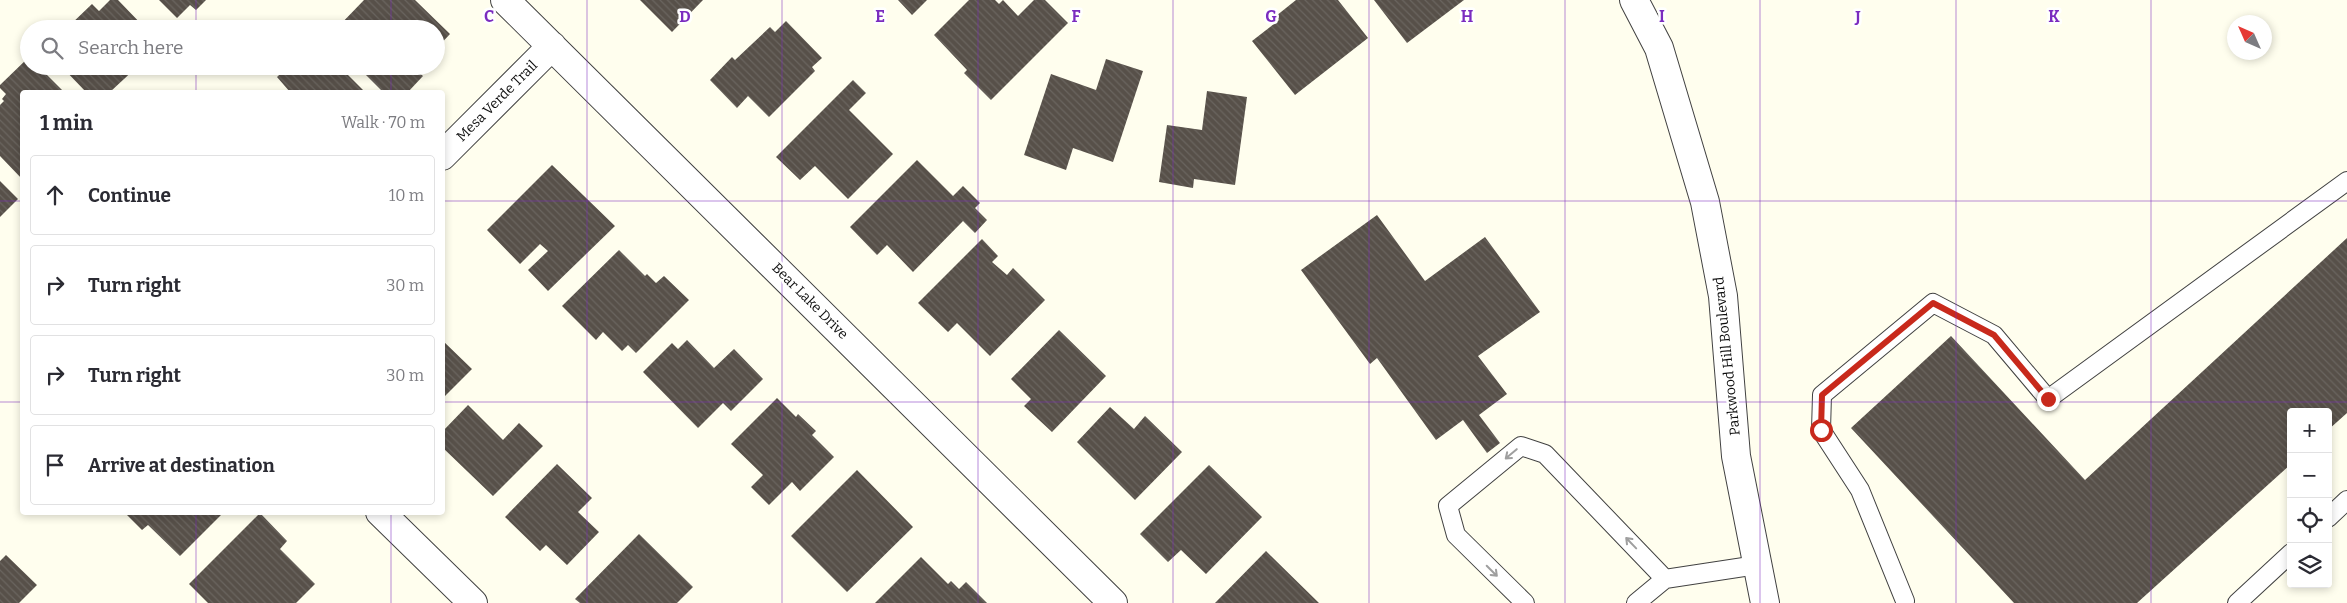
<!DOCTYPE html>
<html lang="en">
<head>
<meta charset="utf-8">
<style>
  :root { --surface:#fff; --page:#f7f7f7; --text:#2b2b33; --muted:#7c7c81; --line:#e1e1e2 }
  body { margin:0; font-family:Bitter,serif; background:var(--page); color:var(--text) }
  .controls { position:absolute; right:15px; bottom:15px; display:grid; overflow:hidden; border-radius:5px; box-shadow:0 2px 8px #0003 }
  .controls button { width:45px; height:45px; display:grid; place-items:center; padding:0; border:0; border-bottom:1px solid var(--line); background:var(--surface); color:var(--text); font:25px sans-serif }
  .compass { position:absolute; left:2227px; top:15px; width:45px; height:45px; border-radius:50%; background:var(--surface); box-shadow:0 2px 8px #0003; rotate:315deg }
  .stop { position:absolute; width:15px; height:15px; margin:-11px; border:4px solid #c8291c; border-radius:50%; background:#fff }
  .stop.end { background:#c8291c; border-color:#fff; box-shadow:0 1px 5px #0008 }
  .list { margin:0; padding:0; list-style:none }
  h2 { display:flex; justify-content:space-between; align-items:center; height:65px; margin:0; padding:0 20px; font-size:21px }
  h2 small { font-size:16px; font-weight:400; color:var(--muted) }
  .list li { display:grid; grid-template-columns:32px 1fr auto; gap:15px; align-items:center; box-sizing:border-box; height:80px; margin:0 10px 10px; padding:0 10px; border:1px solid var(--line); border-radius:5px }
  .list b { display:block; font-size:19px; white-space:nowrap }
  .list em { font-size:16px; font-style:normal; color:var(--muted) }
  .icon { flex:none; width:28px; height:28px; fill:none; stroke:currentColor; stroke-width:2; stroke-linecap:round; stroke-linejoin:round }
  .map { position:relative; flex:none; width:2347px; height:603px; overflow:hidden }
  .search { position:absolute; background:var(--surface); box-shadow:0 2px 8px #0003; left:20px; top:20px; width:425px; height:55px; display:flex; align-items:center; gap:12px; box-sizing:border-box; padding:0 18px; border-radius:28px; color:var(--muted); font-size:19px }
  .panel { position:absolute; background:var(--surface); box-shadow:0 2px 8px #0003; left:20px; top:90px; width:425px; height:425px; border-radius:5px }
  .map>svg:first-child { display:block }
  .building { fill:url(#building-back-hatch) }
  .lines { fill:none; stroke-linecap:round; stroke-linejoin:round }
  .service-casing { stroke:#414141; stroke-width:20 }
  .minor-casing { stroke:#414141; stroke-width:30 }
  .tertiary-casing { stroke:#414141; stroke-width:30 }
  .service { stroke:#fff; stroke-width:18 }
  .minor { stroke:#fff; stroke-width:28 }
  .tertiary { stroke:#fff; stroke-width:28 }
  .oneway { stroke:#9f9f9f }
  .route { stroke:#c8291c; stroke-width:6 }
  .grid { fill:none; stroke:#7b2cbf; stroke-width:1; stroke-opacity:0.55 }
  .labels { text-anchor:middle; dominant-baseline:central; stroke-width:5; stroke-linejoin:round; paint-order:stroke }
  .street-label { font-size:14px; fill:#0e0e0e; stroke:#fff }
  .grid-label { font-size:16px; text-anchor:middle; font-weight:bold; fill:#7b2cbf; stroke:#fff; stroke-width:5; stroke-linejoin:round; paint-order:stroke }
</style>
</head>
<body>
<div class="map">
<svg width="2347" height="603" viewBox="0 0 2347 603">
  <defs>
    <pattern id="building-back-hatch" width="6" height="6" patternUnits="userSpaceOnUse" patternTransform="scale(1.25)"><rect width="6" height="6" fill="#575049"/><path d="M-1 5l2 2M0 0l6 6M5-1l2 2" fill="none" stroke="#6a655f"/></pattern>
  </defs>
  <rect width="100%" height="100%" fill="#fffeee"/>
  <path class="building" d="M110 0H118L146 29H70L68 27 92 4 99 11Z
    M159 0H206L196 10 190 5 177 18Z
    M364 0H415L450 34 436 49V29H336Z
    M640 0H703L672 32Z
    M898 0H927L912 15Z
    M969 0H995L999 4 1003 0 1018 16 1034 0H1045L1068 23 991 100 964 73 967 70 934 35Z
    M1296 0H1338L1368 38 1295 95 1252 41 1279 20 1276 16Z
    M1374 0H1464L1407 43Z
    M786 21 822 58 812 67 815 71 769 117 748 96 737 108 710 80 732 57 735 60 770 27 775 32Z
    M29 57V66H38L64 92H22V179L0 156V105L4 101 2 99 6 94 0 88V85Z
    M1106 59 1143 71 1113 162 1073 148 1066 170 1024 155 1051 74 1096 90Z
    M61 66H138L110 92H86Z
    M288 66H339L365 92H290L277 77Z
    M357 66H419L416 70 423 76 408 92H383Z
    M853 80 866 93 849 110 893 154 848 199 815 166 800 180 776 157Z
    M1207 91 1247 97 1235 185 1194 179 1193 188 1159 182 1167 125 1202 130Z
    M917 160 953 196 963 186 980 203 975 208 987 220 975 233 963 221 913 272 887 245 877 255 850 227Z
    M552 165 615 226 548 291 528 270 548 251 540 244 520 264 487 230Z
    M0 181 18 199 0 217Z
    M1377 215 1425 281 1485 237 1540 312 1478 356 1507 394 1479 415 1500 443 1487 453 1463 420 1436 440 1377 358 1370 364 1301 270Z
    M2347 238V413L2328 430V412H2291V464L2137 603H2014L1851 428 1951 336 2085 480Z
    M982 239 998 256 992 262 1007 275 1013 268 1045 300 990 356 957 323 948 332 918 303Z
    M619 250 645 276 647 274 656 283 664 276 689 300 636 353 628 345 622 351 603 332 596 340 562 306Z
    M1059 330 1106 376 1052 432 1024 406 1031 399 1011 379Z
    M442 340 472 369 442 399Z
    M687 340 714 368 734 349 763 379 731 411 723 403 698 428 643 372 672 343 678 349Z
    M777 398 796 417 798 414 816 431 812 435 834 457 800 491 792 482 769 505 751 487 763 475 731 444Z
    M468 405 503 440 519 423 543 446 493 496 442 447V432Z
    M1110 407 1134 429 1145 416 1182 452 1135 500 1077 442Z
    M557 464 592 498 578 512 599 532 567 565 546 545 540 551 505 517Z
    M1209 465 1262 517 1206 574 1181 550 1168 562 1140 534Z
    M857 470 913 527 847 592 791 536Z
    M124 512H224L180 556 148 525 142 530Z
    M260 513 287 541 280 549 315 584 296 603H208L189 584Z
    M639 534 693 587 677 603H580L575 599Z
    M1266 551 1319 603H1215Z
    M6 555 37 585 19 603H0V561Z
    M921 557 948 584 951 581 959 589 966 582 987 603H875Z"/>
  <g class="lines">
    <g class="service-casing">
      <path id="service" d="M2328 518 2347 500
        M1905 601 1860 490 1821 430 1822 395 1933 303 1994 335 2048 399 2347 181
        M1525 603 1456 535 1448 506 1521 446 1545 454 1665 579
        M1636 603 1665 579 1757 565
        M2237 603 2291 553"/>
    </g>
    <g class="minor-casing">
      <path id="minor" d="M505 0 1113 603
        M442 156 552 46
        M380 512 473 603"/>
    </g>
    <g class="tertiary-casing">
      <path id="tertiary" d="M1634 0 1659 48 1705 202 1723 296 1736 456 1765 603"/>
    </g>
    <use href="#service" class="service"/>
    <use href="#minor" class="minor"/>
    <use href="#tertiary" class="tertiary"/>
  </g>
  <defs><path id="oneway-shaft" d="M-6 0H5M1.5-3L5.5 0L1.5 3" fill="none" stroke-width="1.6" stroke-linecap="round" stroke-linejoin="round" transform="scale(1.25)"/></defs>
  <g class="oneway">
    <use href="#oneway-shaft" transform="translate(1511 454) rotate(140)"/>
    <use href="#oneway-shaft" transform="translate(1631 543) rotate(-134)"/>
    <use href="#oneway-shaft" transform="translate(1492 571) rotate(45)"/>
  </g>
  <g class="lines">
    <path class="route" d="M1821 430 1822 395 1933 303 1994 335 2048 399"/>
  </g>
  <path class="grid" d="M196 0V29M391 0V29M587 0V603M782 0V603M978 0V603M1173 0V603M1369 0V603M1565 0V603M1760 0V603M1956 0V603M2151 0V603M196 66V92M391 66V92M0 201H22M442 201H2347M0 402H22M442 402H2347M196 512V603M391 512V603"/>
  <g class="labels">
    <g class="street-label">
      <text transform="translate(497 101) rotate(-45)">Mesa Verde Trail</text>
      <text transform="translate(810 301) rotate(45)">Bear Lake Drive</text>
      <text transform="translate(1727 356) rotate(-96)">Parkwood Hill Boulevard</text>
    </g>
  </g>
  <g class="grid-label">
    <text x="489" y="22">C</text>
    <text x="685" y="22">D</text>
    <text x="880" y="22">E</text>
    <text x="1076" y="22">F</text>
    <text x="1271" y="22">G</text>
    <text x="1467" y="22">H</text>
    <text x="1662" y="22">I</text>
    <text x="1858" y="22">J</text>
    <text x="2054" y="22">K</text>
  </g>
</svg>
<div class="controls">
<button>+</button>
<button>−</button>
<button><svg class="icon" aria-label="locate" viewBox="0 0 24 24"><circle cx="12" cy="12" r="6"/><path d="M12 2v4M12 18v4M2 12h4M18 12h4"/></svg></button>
<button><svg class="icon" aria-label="layers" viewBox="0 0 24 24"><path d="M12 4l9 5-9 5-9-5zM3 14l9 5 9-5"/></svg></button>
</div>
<svg class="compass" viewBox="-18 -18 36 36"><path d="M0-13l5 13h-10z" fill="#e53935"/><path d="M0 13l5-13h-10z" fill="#7c7c81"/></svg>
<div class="stop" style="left:1821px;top:430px"></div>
<div class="stop end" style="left:2048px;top:399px"></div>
<div class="search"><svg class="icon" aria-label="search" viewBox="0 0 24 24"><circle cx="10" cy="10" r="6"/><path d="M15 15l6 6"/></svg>Search here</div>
<section class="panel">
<h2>1 min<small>Walk · 70 m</small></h2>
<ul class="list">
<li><svg class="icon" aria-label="ahead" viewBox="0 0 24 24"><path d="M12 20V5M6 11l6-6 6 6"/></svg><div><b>Continue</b></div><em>10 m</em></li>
<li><svg class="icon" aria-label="right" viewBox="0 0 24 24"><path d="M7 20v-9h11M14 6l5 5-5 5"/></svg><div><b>Turn right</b></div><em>30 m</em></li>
<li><svg class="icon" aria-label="right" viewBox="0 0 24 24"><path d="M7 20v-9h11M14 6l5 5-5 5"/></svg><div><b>Turn right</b></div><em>30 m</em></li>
<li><svg class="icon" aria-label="arrive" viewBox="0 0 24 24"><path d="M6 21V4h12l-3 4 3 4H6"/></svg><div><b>Arrive at destination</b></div></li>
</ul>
</section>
</div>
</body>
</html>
